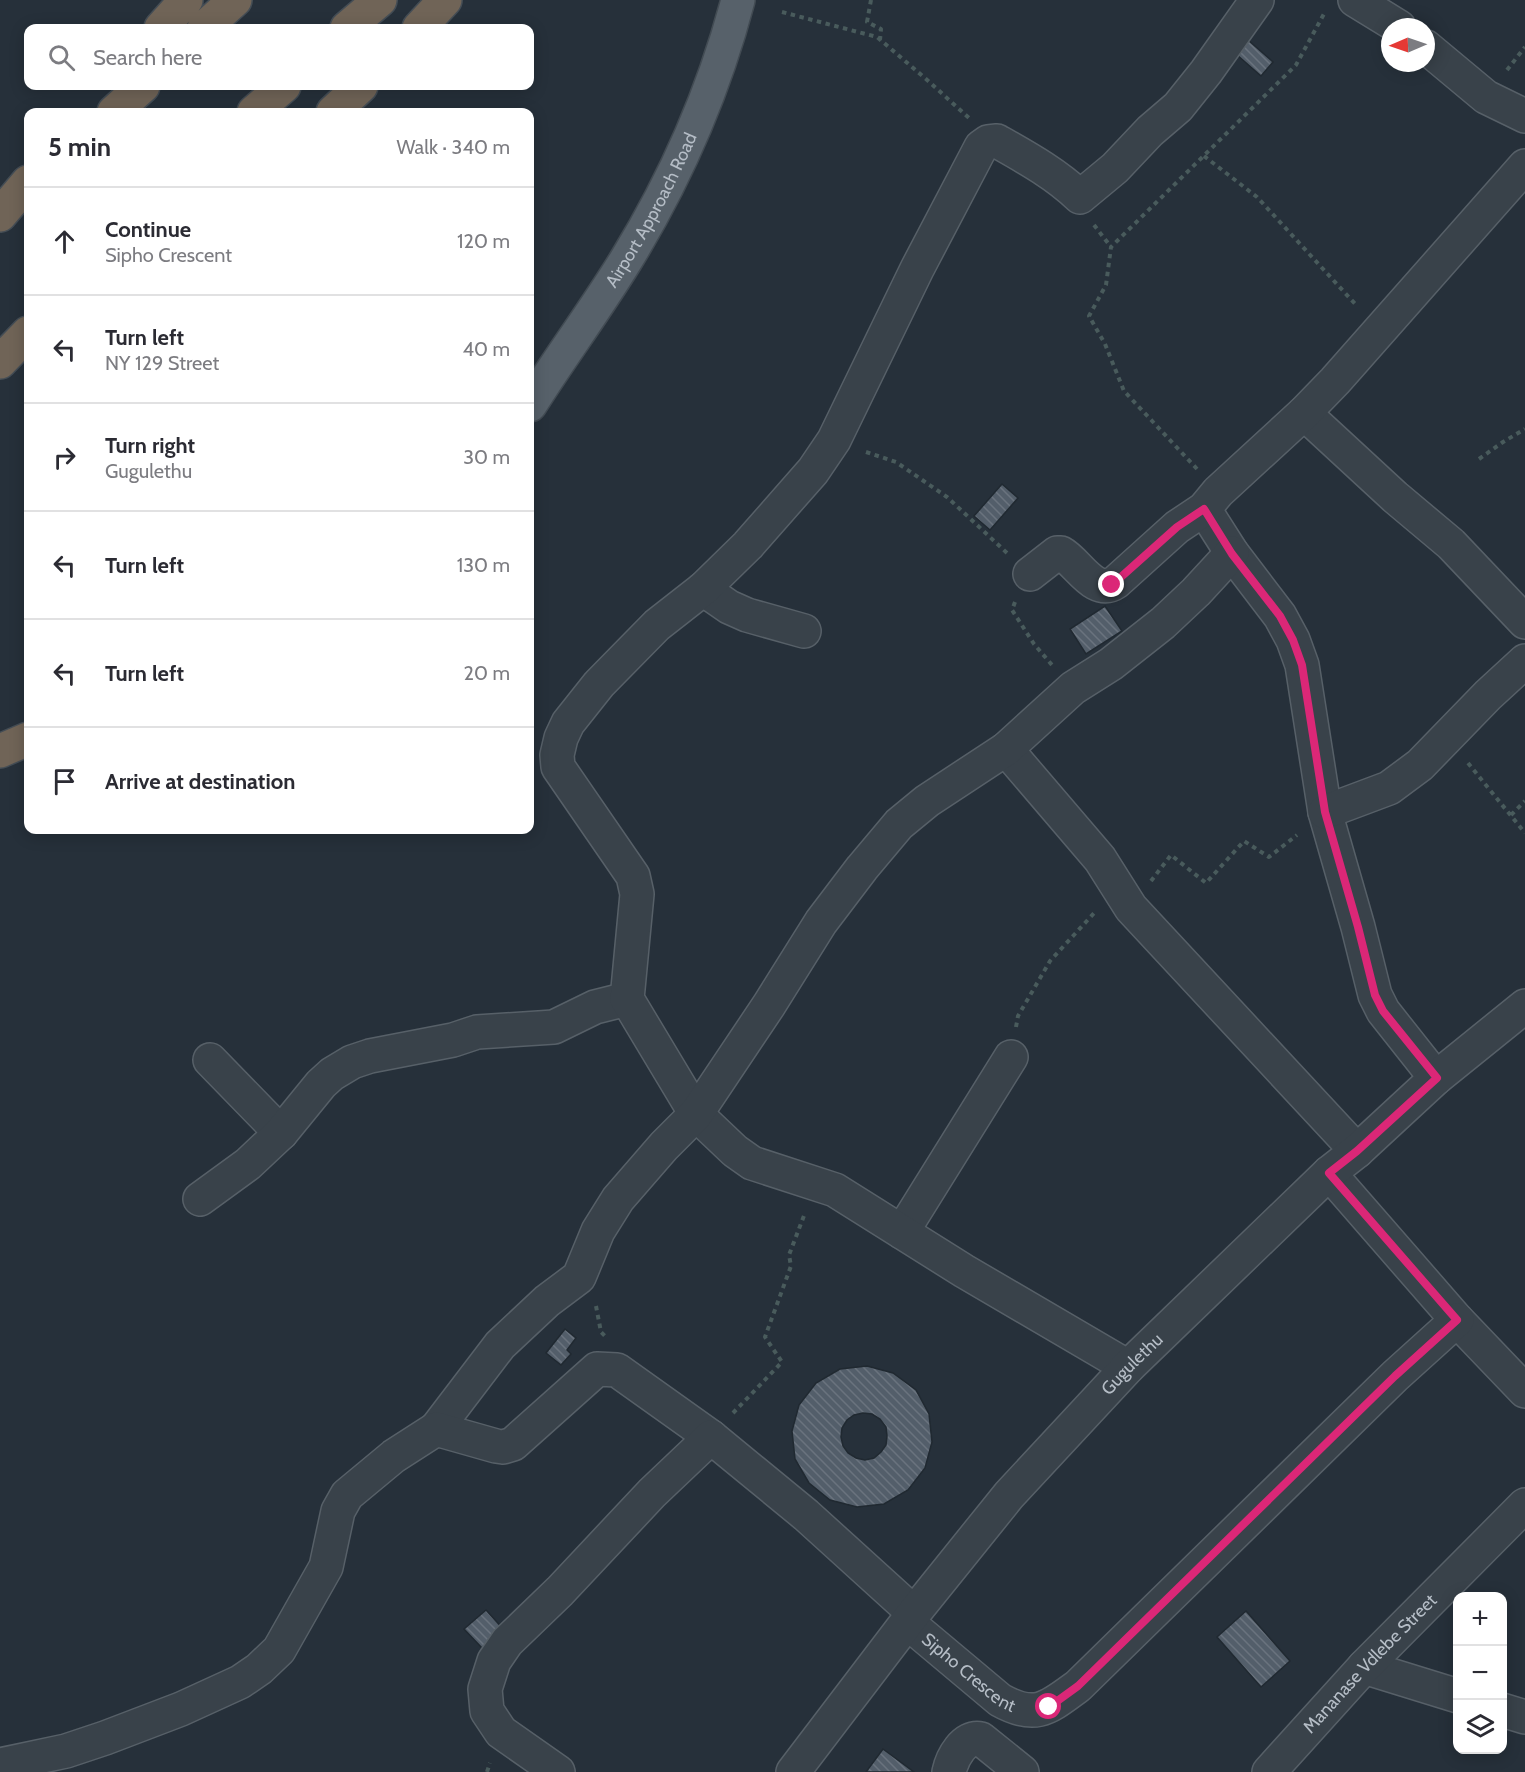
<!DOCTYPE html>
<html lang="en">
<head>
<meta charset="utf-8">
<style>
  :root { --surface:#fff; --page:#f2f2f3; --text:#2b2b33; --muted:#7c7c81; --line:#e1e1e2 }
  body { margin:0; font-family:Cabin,sans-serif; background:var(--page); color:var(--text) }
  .controls { position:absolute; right:18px; bottom:18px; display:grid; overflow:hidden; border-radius:12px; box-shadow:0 3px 15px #0003 }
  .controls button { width:54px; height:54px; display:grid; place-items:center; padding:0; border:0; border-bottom:2px solid var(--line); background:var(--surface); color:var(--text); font:30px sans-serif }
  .compass { position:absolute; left:1381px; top:18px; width:54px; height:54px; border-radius:50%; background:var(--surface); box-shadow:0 3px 15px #0003; rotate:268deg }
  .stop { position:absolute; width:18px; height:18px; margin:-14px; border:4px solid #db2777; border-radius:50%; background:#fff }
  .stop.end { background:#db2777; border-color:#fff; box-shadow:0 2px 6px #0008 }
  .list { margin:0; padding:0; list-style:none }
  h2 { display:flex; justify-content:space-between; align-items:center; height:78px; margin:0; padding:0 24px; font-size:26px }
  h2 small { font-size:20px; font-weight:400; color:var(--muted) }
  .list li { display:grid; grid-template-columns:39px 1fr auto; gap:18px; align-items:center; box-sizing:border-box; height:108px; padding:0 24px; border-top:2px solid var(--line) }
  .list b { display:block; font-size:22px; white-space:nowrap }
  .list p { margin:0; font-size:20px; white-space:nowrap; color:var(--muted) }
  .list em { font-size:20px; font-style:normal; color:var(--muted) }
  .icon { flex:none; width:33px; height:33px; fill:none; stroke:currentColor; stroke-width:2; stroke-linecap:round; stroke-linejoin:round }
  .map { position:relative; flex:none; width:1525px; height:1772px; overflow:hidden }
  .search { position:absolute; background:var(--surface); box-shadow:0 3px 15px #0003; left:24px; top:24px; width:510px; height:66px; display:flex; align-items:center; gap:15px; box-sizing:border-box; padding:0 21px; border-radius:12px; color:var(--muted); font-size:22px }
  .panel { position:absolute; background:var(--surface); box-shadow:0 3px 15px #0003; left:24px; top:108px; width:510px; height:726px; border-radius:12px }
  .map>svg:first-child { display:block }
  .building { fill:url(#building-back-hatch); stroke:#202931; stroke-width:1.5; fill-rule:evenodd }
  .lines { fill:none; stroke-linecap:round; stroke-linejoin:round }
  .minor-casing { stroke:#576068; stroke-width:36 }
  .major-casing { stroke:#424b53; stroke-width:36 }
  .highway-casing { stroke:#444d55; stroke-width:36 }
  .path { stroke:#495b5c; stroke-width:4; stroke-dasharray:4.5 4.5; stroke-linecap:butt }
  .minor { stroke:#39424a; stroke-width:33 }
  .major { stroke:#57616a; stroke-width:33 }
  .highway { stroke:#706457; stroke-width:33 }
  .route { stroke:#db2777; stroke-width:8 }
  .labels { text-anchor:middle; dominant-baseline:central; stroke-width:5; stroke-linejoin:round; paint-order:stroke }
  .street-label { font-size:18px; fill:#b5bdc6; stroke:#1e272f }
</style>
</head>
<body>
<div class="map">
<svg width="1525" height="1772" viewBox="0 0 1525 1772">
  <defs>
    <pattern id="building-back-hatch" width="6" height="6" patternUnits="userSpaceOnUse" patternTransform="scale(1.5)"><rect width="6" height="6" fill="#535e6a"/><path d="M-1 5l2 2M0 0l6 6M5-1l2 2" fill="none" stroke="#6a737e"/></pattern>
  </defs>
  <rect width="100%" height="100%" fill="#26303a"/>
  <path class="building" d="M1248 40 1273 62 1261 76 1236 54Z
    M1002 484 1018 498 990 530 974 516Z
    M1105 606 1122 631 1086 654 1070 629Z
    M565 1329 576 1338 567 1350 571 1354 561 1365 546 1353Z
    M867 1366 893 1373 916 1390 929 1414 932 1442 925 1468 908 1490 884 1504 857 1507 830 1500 809 1483 795 1459 792 1431 799 1405 816 1383 840 1369ZM863 1413 872 1414 880 1419 886 1427 887 1436 886 1445 881 1452 874 1458 865 1460 856 1458 848 1453 843 1446 841 1437 842 1428 847 1420 854 1415Z
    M486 1610 504 1630 483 1649 464 1629Z
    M1246 1611 1290 1661 1261 1687 1217 1637Z
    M883 1749 914 1772H866Z"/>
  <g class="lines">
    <g class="minor-casing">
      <g id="minor">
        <path d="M1355 0 1399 27"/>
        <path d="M1426 47 1486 97 1525 116"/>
        <path d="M1304 413 1395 497 1451 544 1525 622"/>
        <path d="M1204 509 1232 553 1280 616 1293 640 1302 665 1325 812 1358 927 1375 995 1383 1011 1436 1078"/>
        <path d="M1030 574 1057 553H1061C1078 562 1094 597 1116 582L1177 527 1204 509 1218 492 1304 413 1335 381 1525 166"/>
        <path d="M703 589 729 607 747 615 804 631"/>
        <path d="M1006 749 1100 859 1131 908 1357 1151"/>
        <path d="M1325 812 1389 788 1420 765 1488 695 1525 661"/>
        <path d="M210 1060 281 1133"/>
        <path d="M1329 1173 1457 1320 1525 1391"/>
        <path d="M200 1199 248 1164 281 1133 321 1084 332 1074 352 1062 370 1056 453 1040 477 1032 554 1027 595 1007 627 999"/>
        <path d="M902 1232 1011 1057"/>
        <path d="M1128 1367 964 1271 835 1190 752 1163 735 1151 696 1114 627 999 637 894 633 876 558 767 557 755 561 738 568 723 599 684 657 625 703 589 748 545 813 471 834 440 917 269 981 147 988 142 997 141C1027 158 1056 174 1080 197L1115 168 1150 131 1178 107 1206 72 1257 0"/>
        <path d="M436 1429 500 1345 547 1301 579 1277 598 1231 618 1199 664 1146 696 1114 769 1005 821 922 862 868 899 824 927 801 1006 749 1073 688 1111 664 1163 623 1196 592 1232 553"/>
        <path id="s1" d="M907 1622 1000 1700C1036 1720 1048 1708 1078 1686L1395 1376 1457 1320"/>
        <path d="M1364 1667 1458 1696"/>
        <path d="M1502 1710 1525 1717"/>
        <path d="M0 1765 66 1751 105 1738 181 1709 240 1682 259 1669 279 1650 326 1567 338 1511 347 1495 394 1456 436 1429 496 1446 503 1447 513 1444 597 1369 617 1370 711 1437"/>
        <path d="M558 1772 501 1732 487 1711 485 1689 494 1661 507 1642 560 1591 652 1493 711 1437 806 1515 914 1613"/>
        <path id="s2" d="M793 1772 914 1613 1009 1495 1128 1367 1329 1173 1357 1151 1436 1078 1525 1006"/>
        <path d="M949 1772C952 1758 964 1735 981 1739L1022 1772"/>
        <path id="s3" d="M1269 1772 1364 1667 1525 1505"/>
      </g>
    </g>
    <g class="major-casing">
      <g id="major">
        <path id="s4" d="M530 405C561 356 596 309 626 260 675 180 714 91 738 0"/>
      </g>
    </g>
    <g class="highway-casing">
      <path id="highway" d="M161 28 186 0
        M204 28 235 0
        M347 28 380 0
        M419 28 445 0
        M114 112 143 86
        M254 112 284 86
        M333 112 361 86
        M0 215 28 182
        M0 362 28 333
        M0 751 28 739"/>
    </g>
    <path class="path" d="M871 0 867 22 881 29 880 40
      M782 12 877 37 926 79 969 118
      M1507 70 1525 47
      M1204 156 1257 197 1357 306
      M1094 225 1111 247
      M866 452 896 462 947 497 1007 553
      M1479 459 1503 442 1525 429
      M1197 469 1124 391 1105 344 1089 316 1106 285 1111 247 1296 65 1325 12
      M1015 602 1012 610 1034 644 1052 665
      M1468 763 1525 833
      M1511 815 1525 801
      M1151 881 1171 855 1206 883 1244 841 1269 857 1297 835
      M1016 1027 1018 1016 1050 961 1096 911
      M596 1306 601 1332 605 1336
      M733 1413 782 1362 765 1337 791 1266 789 1255 805 1213
      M487 1772 490 1763"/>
    <use href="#minor" class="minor"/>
    <use href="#major" class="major"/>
    <use href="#highway" class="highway"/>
  </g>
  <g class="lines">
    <path class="route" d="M1049 1707 1078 1686 1395 1376 1457 1320 1329 1173 1357 1151 1437 1078 1383 1011 1375 995 1358 927 1325 812 1302 665 1293 640 1280 616 1232 554 1204 509 1177 527 1112 585"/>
  </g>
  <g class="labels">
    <g class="street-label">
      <text stroke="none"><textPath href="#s4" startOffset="230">Airport Approach Road</textPath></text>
      <text stroke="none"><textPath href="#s2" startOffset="531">Gugulethu</textPath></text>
      <text stroke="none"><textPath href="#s3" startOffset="148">Mananase Vdlebe Street</textPath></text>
      <text stroke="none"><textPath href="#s1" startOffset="80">Sipho Crescent</textPath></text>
    </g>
  </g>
</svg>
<div class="controls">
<button>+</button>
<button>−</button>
<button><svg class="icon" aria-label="layers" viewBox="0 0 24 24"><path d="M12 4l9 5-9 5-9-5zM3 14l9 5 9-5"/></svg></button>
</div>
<svg class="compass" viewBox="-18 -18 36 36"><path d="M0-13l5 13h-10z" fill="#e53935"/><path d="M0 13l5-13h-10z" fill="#7c7c81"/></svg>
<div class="stop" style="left:1049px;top:1707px"></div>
<div class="stop end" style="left:1112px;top:585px"></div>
<div class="search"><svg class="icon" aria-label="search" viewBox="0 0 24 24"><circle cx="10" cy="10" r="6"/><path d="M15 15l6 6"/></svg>Search here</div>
<section class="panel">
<h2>5 min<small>Walk · 340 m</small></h2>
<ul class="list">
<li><svg class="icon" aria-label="ahead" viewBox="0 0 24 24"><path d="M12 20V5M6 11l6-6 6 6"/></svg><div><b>Continue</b><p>Sipho Crescent</p></div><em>120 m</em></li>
<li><svg class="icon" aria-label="left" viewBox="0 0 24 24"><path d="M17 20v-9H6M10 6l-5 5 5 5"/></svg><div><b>Turn left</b><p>NY 129 Street</p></div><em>40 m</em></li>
<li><svg class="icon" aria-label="right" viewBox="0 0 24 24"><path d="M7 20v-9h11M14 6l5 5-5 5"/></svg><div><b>Turn right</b><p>Gugulethu</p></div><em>30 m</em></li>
<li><svg class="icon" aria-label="left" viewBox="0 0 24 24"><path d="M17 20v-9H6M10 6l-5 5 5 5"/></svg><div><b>Turn left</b></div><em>130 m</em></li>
<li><svg class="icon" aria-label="left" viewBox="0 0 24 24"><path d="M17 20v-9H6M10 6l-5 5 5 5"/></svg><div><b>Turn left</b></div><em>20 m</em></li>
<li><svg class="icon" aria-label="arrive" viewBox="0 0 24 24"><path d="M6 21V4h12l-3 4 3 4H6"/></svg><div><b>Arrive at destination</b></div></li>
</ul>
</section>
</div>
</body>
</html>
